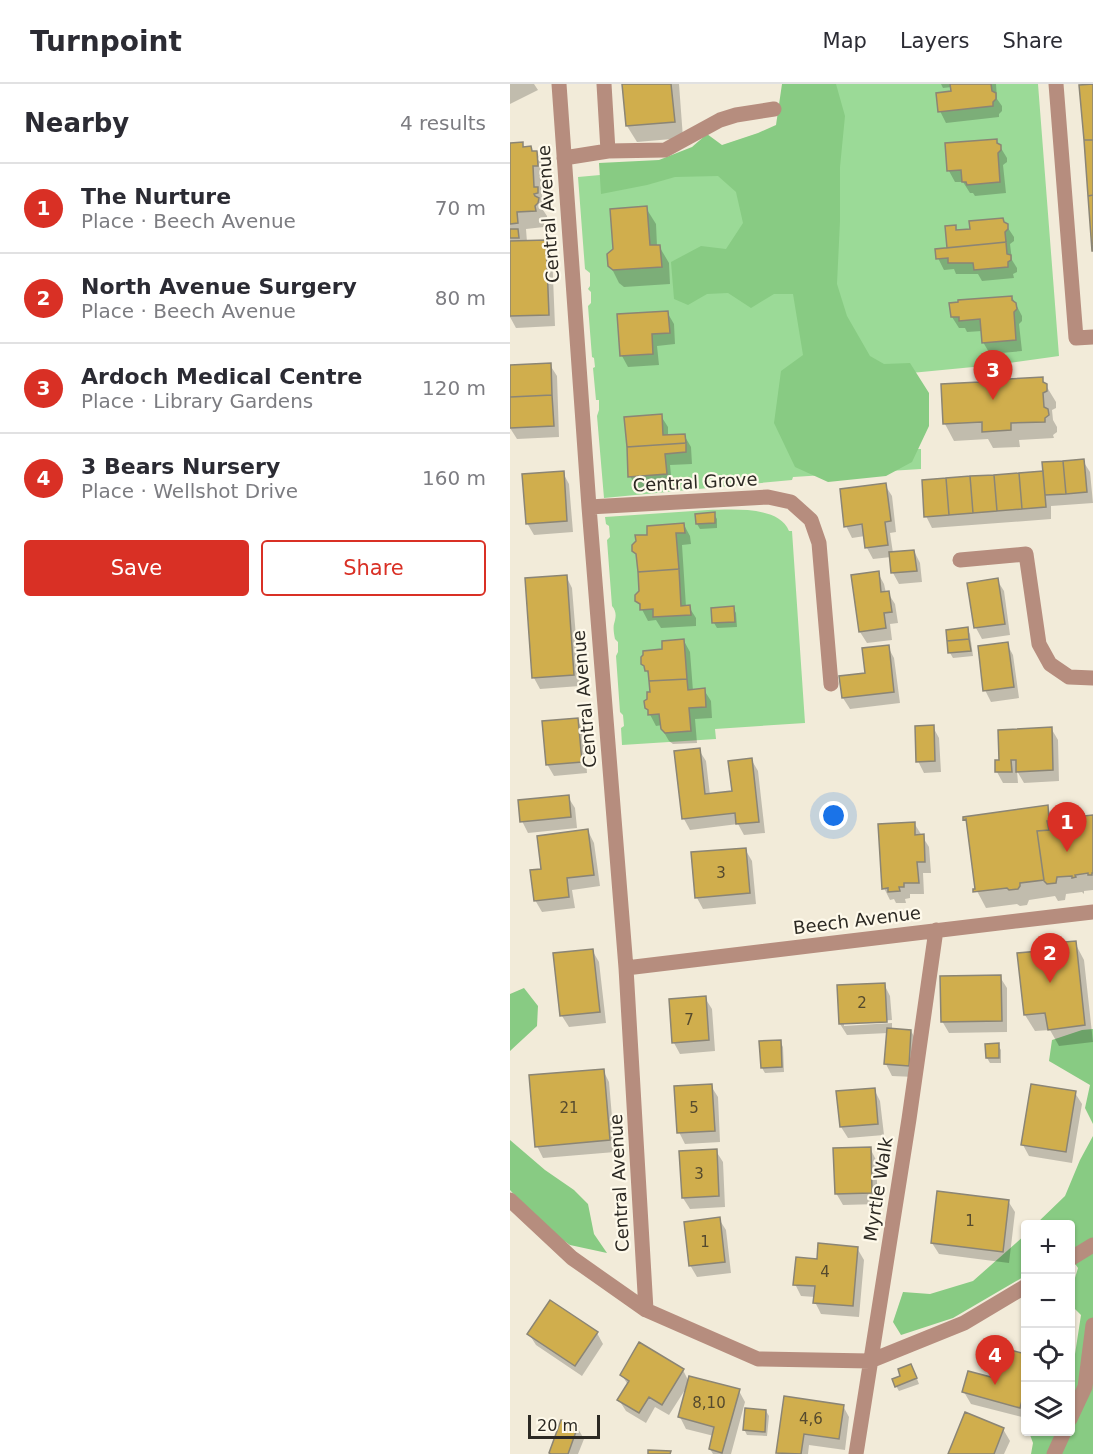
<!DOCTYPE html>
<html lang="en">
<head>
<meta charset="utf-8">
<style>
  :root { --surface:#fff; --page:#f2f2f3; --text:#2b2b33; --muted:#7c7c81; --line:#e1e1e2; --accent:#d93025 }
  body { margin:0; font-family:"DejaVu Sans",sans-serif; background:var(--page); color:var(--text) }
  .controls { position:absolute; right:18px; bottom:18px; display:grid; overflow:hidden; border-radius:6px; box-shadow:0 2px 4px #0004 }
  .controls button { width:54px; height:54px; display:grid; place-items:center; padding:0; border:0; border-bottom:2px solid var(--line); background:var(--surface); color:var(--text); font:30px sans-serif }
  .scale { position:absolute; left:18px; bottom:15px; width:72px; box-sizing:border-box; padding-left:6px; border:3px solid #2c2923; border-top:0; font-size:16px; line-height:21px; white-space:nowrap; color:#2c2923; -webkit-text-stroke:4px #fef9ea; paint-order:stroke }
  .you { position:absolute; left:324px; top:732px; width:21px; height:21px; margin:-15px; border:4px solid #fff; border-radius:50%; background:#1a73e8; box-shadow:0 0 0 9px #1a73e833 }
  .badge { display:grid; place-items:center; width:39px; height:39px; border-radius:50%; background:var(--accent); color:#fff; font-size:20px; font-weight:700 }
  .pin { position:absolute; translate:-50% -50px; filter:drop-shadow(0 2px 3px #0008) }
  .pin::after { content:''; position:absolute; top:32px; width:21px; height:18px; background:inherit; clip-path:polygon(0 0,100% 0,50% 100%) }
  .list { margin:0; padding:0; list-style:none }
  h2 { display:flex; justify-content:space-between; align-items:center; height:78px; margin:0; padding:0 24px; font-size:26px }
  h2 small { font-size:20px; font-weight:400; color:var(--muted) }
  .list li { display:grid; grid-template-columns:39px 1fr auto; gap:18px; align-items:center; box-sizing:border-box; height:90px; padding:0 24px; border-top:2px solid var(--line) }
  .list b { display:block; font-size:22px; white-space:nowrap }
  .list p { margin:0; font-size:20px; white-space:nowrap; color:var(--muted) }
  .list em { font-size:20px; font-style:normal; color:var(--muted) }
  .actions { display:flex; gap:12px; padding:18px 24px }
  .actions a { flex:1; padding:14px 0; border:2px solid var(--accent); border-radius:6px; text-align:center; font-size:21px; color:var(--accent) }
  .actions .main { background:var(--accent); color:#fff }
  .icon { flex:none; width:33px; height:33px; fill:none; stroke:currentColor; stroke-width:2; stroke-linecap:round; stroke-linejoin:round }
  .map { position:relative; flex:none; width:583px; height:1370px; overflow:hidden }
  header { display:flex; align-items:center; gap:36px; box-sizing:border-box; height:84px; padding:0 30px; background:var(--surface); border-bottom:2px solid var(--line) }
  header strong { font-size:28px }
  nav { display:flex; gap:33px; margin-inline-start:auto; font-size:21px }
  main { display:flex }
  aside { flex:1; background:var(--surface) }
  .map>svg:first-child { display:block }
  .green { fill:#9bda97 }
  .forest { fill:#88cb83 }
  .shadow { fill:#0003 }
  .building { fill:#d0ae4d; stroke:#8b8575; stroke-width:1.5 }
  .lines { fill:none; stroke-linecap:round; stroke-linejoin:round }
  .minor { stroke:#b68d7e; stroke-width:15 }
  .labels { text-anchor:middle; dominant-baseline:central; stroke-width:4.5; stroke-linejoin:round; paint-order:stroke }
  .number-label { font-size:15px; fill:#554a2e }
  .street-label { font-size:18px; fill:#2c2923; stroke:#fef9ea }
</style>
</head>
<body>
<header>
<strong>Turnpoint</strong>
<nav><a>Map</a><a>Layers</a><a>Share</a></nav>
</header>
<main>
<aside>
<h2>Nearby<small>4 results</small></h2>
<ul class="list">
<li><span class="badge">1</span><div><b>The Nurture</b><p>Place · Beech Avenue</p></div><em>70 m</em></li>
<li><span class="badge">2</span><div><b>North Avenue Surgery</b><p>Place · Beech Avenue</p></div><em>80 m</em></li>
<li><span class="badge">3</span><div><b>Ardoch Medical Centre</b><p>Place · Library Gardens</p></div><em>120 m</em></li>
<li><span class="badge">4</span><div><b>3 Bears Nursery</b><p>Place · Wellshot Drive</p></div><em>160 m</em></li>
</ul>
<div class="actions"><a class="main">Save</a><a>Share</a></div>
</aside>
<div class="map">
<svg width="583" height="1370" viewBox="0 0 583 1370">
  <rect width="100%" height="100%" fill="#f2ebd9"/>
  <path class="green" d="M295 0H528L549 272 484 281 401 289 408 365H411V385L283 393 282 396 94 414 87 332 89 326V316H86L83 284 85 283 84 274 82 273 78 222 81 219V208L78 205 80 202V189L75 185 68 93 301 72Z
    M198 426C220 426 269 421 279 447H282L295 639 205 645 206 655 112 661 111 644 114 642 113 631 110 628 106 572 108 568V558L105 555C104 550 103 544 104 540 106 533 107 528 102 522L97 456 100 453 99 442 96 440 95 433Z"/>
  <path class="forest" d="M272 0H326L335 32 330 83V137L327 200 337 232 360 272 374 280 400 279 419 309V342L402 378 376 392 318 398 285 383 264 339 271 287 293 271 283 210H264L241 224 218 209 197 210 178 221 164 215 161 178 191 162 216 165 233 139 226 108 208 92 165 93 137 101 91 110 89 79 149 76 182 63 197 50 212 61 248 49 266 41Z
    M14 904 28 922 27 942 0 967V910Z
    M583 945V1040L575 1024 580 1001 539 977 542 956 572 946Z
    M583 1052V1370H521L523 1359 519 1348H560L561 1296 571 1231 561 1221V1207L568 1184 561 1174 560 1140H526L555 1112 570 1076Z
    M0 1056 35 1086 64 1106 78 1120 84 1150 97 1169 60 1161 33 1142 0 1106Z
    M515 1151V1192L443 1234 391 1251 383 1238 393 1208 420 1210 463 1197Z"/>
  <path class="shadow" d="M0 0H24L28 6 0 20Z
    M114 0H169L173 54 127 58 117 42Z
    M431 0H486L487 15 492 22V27L489 30V33L436 39 430 27 443 8 442 3 433 4Z
    M486 56 497 74V78L493 81 496 109 465 112 463 109H460L453 98H445L439 87Z
    M12 59 15 64H20L23 69 26 68 35 85 36 98H31L32 114 36 121 37 126H33L37 132V136L34 139V143L16 145 17 158 35 157 42 169 45 242 6 244 0 233V60Z
    M136 124 146 140 147 162H149L159 179 160 200 114 203 109 199 100 181Z
    M492 135 504 153V157L500 160 502 176 507 184V188L503 190 504 194 472 197 468 190H446L444 185 434 186 428 174 438 165 445 143 448 148 462 146Z
    M502 213 512 232V237L509 240 512 267 480 270 473 258 472 247 457 248 455 244H449L442 233 441 220Z
    M157 228 164 240 165 260 147 262 149 281 118 283 112 272Z
    M40 281 47 292 49 353 7 355 0 344V282Z
    M497 290 501 297 532 295 546 318V324L542 326 543 336 547 343V348L543 351 544 354 509 356 510 363 483 364 478 355 444 357 435 340 471 300Z
    M151 332 158 343V352L174 351 181 363 182 380 160 381 162 401 127 404 120 392Z
    M573 377 580 388 583 419 541 422V435L422 444 416 432 534 388Z
    M53 389 59 400 63 448 24 451 17 439Z
    M375 401 382 412 386 448 380 449 383 469 404 467 410 479 412 498 389 500 383 489 381 473 363 475 357 464 355 452 342 454 336 442Z
    M204 430 207 435V444L190 445 187 440Z
    M174 441 180 452 181 460 172 461 176 523H179L186 534V542L151 544 146 536 138 537 127 516 130 508 128 474 124 466 139 452Z
    M368 489 374 500 376 509H378L385 520 388 539 380 540 382 556 357 559 350 548Z
    M56 492 62 504 70 602 30 605 24 594Z
    M487 496 494 507 500 551 472 555 466 544Z
    M223 524 226 529 227 543 207 544 204 539Z
    M457 545 460 550 463 572 443 574 440 569 437 547Z
    M174 557 180 568 183 607 194 606 201 617 202 634 185 635 187 659 163 660 159 657 152 645V641L146 642 136 623 141 609 140 593 133 580 154 567Z
    M497 560 503 571 509 614 481 618 475 606Z
    M378 563 384 574 390 619 340 625 333 614 356 590Z
    M67 636 74 647 77 689 44 692 37 680Z
    M423 643 429 654 431 688 414 689 408 677Z
    M541 644 548 656 549 697 514 699 507 687 508 699H493L487 688V678Z
    M189 666 196 677 200 711 224 708 241 675 248 687 255 749 234 751 228 740 180 746 174 735Z
    M58 713 65 724 67 744 18 749 12 737Z
    M537 723 545 738 583 732V806L574 807V810L572 808 556 810 555 816 548 817 545 812 519 816 517 821 510 822 507 820 476 824 467 807Z
    M404 739 419 763 421 789H413L414 810H400V814L395 815 396 819H386L384 815 380 816 374 804Z
    M78 747 84 759 90 802 62 806 65 824 32 828 25 816 32 786Z
    M235 765 242 777 246 820 193 825 187 814Z
    M565 859 574 876 583 958 549 962 540 946 525 947 515 931 531 868Z
    M82 866 89 878 96 939 59 943 52 932Z
    M490 893 497 904V948L439 949 432 937Z
    M374 900 380 912 382 936 334 939V942L382 939V946L401 947 407 958 405 993 382 992 376 980 378 949 337 951 330 940 329 902Z
    M195 914 202 925 205 967 170 970 164 959Z
    M270 957 273 963 274 988 255 989 252 984Z
    M488 961 491 966V979H480L477 974Z
    M93 986 99 998 105 1068 33 1074 27 1062Z
    M201 1002 208 1013 210 1058 175 1060 169 1048Z
    M364 1005 370 1017 374 1051 338 1054 331 1043 328 1009Z
    M565 1009 572 1020 562 1079 519 1072 513 1061Z
    M360 1064 366 1076 368 1120 333 1121 326 1109Z
    M206 1067 213 1078 215 1123 180 1125 173 1114Z
    M498 1117 505 1128 499 1179 429 1170 422 1159Z
    M209 1135 216 1146 221 1189 187 1193 180 1181Z
    M347 1164 354 1176 349 1233 311 1230 305 1218V1213L291 1212 285 1200 308 1177Z
    M87 1249 93 1260 72 1292 26 1261 19 1250Z
    M516 1271V1334L461 1320 454 1308 482 1295Z
    M173 1286 179 1298 229 1307 235 1318 221 1370H203L200 1365 204 1352 176 1345 170 1333 178 1301 159 1331 145 1323 136 1339 116 1327 109 1316 118 1301 112 1291Z
    M404 1287 409 1300 389 1307 386 1302Z
    M333 1322 339 1333 335 1366 299 1361 298 1370H268L267 1369Z
    M256 1327 259 1332 257 1352 237 1351 234 1345Z
    M67 1343 74 1355 68 1370H41Z
    M493 1345 500 1357 494 1370H439Z"/>
  <path class="building" d="M112 0H161L165 38 116 42Z
    M440 0H481L482 7 486 9V15L483 18V22L428 28 426 9 441 7Z
    M583 0V56H574L569 1Z
    M487 55V59L491 61V66L488 69 490 98 457 101 456 98H452L451 86 437 87 435 59Z
    M574 56H583V111L578 112Z
    M13 58V63L21 62 22 67H27L28 82H23L24 103H28V109L24 110 25 112 29 114 28 119 25 122 26 127 7 128 8 139 0 140V59Z
    M583 111V167H582L578 112Z
    M137 122 140 161H150L152 183 103 186 98 182 97 170 103 165 100 125Z
    M493 134 494 138 498 140V145L495 148 496 158 437 164 435 142 446 141V146L460 145 459 137Z
    M0 145H8L9 154H0Z
    M36 156 39 231 0 232V157Z
    M496 158 497 170 501 171V176L498 178V183L464 186 463 179H438V174L426 175 425 165Z
    M502 212V216L506 219 507 225 504 228 506 256 472 259 470 235 449 237V233H441L439 219 448 218V216Z
    M158 227 160 249 142 250 143 270 110 272 107 230Z
    M41 279 42 311 0 313V281Z
    M498 289V295L533 293V298L537 300V307L533 309 534 323 538 325 539 331 535 334V338L501 339V346L472 348V338L433 340 431 300 469 298V290Z
    M42 311 44 342 0 344V313Z
    M152 330 153 351 175 350 176 359 117 363 114 333Z
    M176 359V368L155 370 157 390 118 393 117 363Z
    M574 375 577 408 556 410 553 377Z
    M553 377 556 410 535 411 532 378Z
    M54 387 57 437 16 440 12 390Z
    M533 387 536 423 512 425 509 389Z
    M509 389 512 425 487 427 484 391Z
    M484 391 487 427 463 429 460 392Z
    M460 392 463 429 439 431 436 394Z
    M436 394 439 431 414 433 412 396Z
    M376 399 381 437 375 438 378 461 355 464 352 440 334 443 330 405Z
    M205 428V439L186 440 185 430Z
    M174 439 175 449H166L169 485 128 488 126 470 122 467V461L126 457 125 451H137V442Z
    M404 466 407 487 381 489 379 468Z
    M169 485 171 522 180 521 181 531 143 533V525L130 526V520L125 517V511L129 507 128 488Z
    M369 487 371 508 379 507 382 528 374 529 376 544 349 548 341 491Z
    M57 491 64 591 22 594 15 494Z
    M488 494 495 540 464 544 457 499Z
    M224 522 225 538 202 539 201 524Z
    M458 543 459 555 437 557 436 546Z
    M174 555 177 595 139 597 138 587H135L134 582 131 580V573L133 571V567L152 565V557Z
    M459 555 461 567 438 569 437 557Z
    M498 558 504 603 473 607 468 562Z
    M379 561 384 608 332 614 329 592 355 589 352 564Z
    M177 595 178 606 195 604 196 623 179 624 181 647 155 649 151 645 149 630 138 631V626L135 624 134 617 137 615V608H140L139 597Z
    M68 634 72 678 36 681 32 637Z
    M424 641 425 677 406 678 405 642Z
    M542 643 543 686 506 688V676H501L502 688H485V676H489L488 646Z
    M190 664 195 710 222 707 218 677 242 674 249 738 226 740 225 729 172 735 164 667Z
    M59 711 61 733 10 738 8 716Z
    M538 721 539 737H537L539 746 527 747 534 796 510 799V802L508 805 499 806 497 804 463 808V805H465L456 735 453 736V733Z
    M574 730V732L583 731V789H582V791H578V789L565 791 566 793 562 794V792L547 793 546 799 537 800 534 797 527 747 539 746 537 737 554 735V733L557 732 558 734 570 733V731Z
    M405 738V751L414 750 415 778H407L409 799H394V803H389L390 807 378 808V804L372 805 368 740Z
    M78 745 84 791 57 794 59 813 24 817 20 786 31 785 27 752Z
    M236 764 240 809 185 814 181 768Z
    M566 857 575 941 538 946 535 929 514 931 507 869 530 867V860Z
    M83 865 90 928 50 932 43 869Z
    M491 891 492 937 431 938 430 892Z
    M375 899 377 938 329 940 327 901Z
    M196 912 199 956 162 959 159 915Z
    M377 944 401 946 399 982 374 980Z
    M271 956 272 983 251 984 249 957Z
    M489 959V974H476L475 960Z
    M94 985 100 1056 25 1063 19 991Z
    M202 1000 205 1047 167 1049 164 1002Z
    M521 1000 566 1007 556 1068 511 1061Z
    M365 1004 368 1040 330 1043 326 1007Z
    M361 1063 362 1109 325 1110 323 1064Z
    M207 1065 209 1112 172 1114 169 1067Z
    M427 1107 499 1116 493 1168 421 1159Z
    M210 1133 215 1178 179 1182 174 1138Z
    M308 1159 348 1163 343 1222 303 1219 305 1202 283 1201 286 1173 307 1175Z
    M40 1216 88 1248 65 1282 17 1250Z
    M129 1258 174 1285 152 1321 139 1313 129 1329 107 1316 119 1297 110 1291Z
    M489 1263 516 1270V1314L513 1313 510 1324 452 1308 458 1287 481 1293Z
    M401 1280 407 1294 385 1303 382 1295 390 1292 388 1285Z
    M179 1292 230 1305 212 1369 199 1365 204 1343 168 1333Z
    M274 1312 334 1321 329 1355 294 1350 291 1370 266 1369Z
    M235 1324 256 1326 255 1348 233 1346Z
    M455 1328 494 1344 484 1370H438Z
    M51 1336 68 1342 58 1370H41L39 1369Z
    M138 1366 161 1367 160 1370H138Z"/>
  <g class="lines">
    <path class="minor" d="M49 0 79 423 116 884 136 1226
      M94 0 98 67
      M546 0 566 254 583 253
      M54 74 98 67 155 66 210 36 226 31 264 25
      M79 423 258 413 281 418 301 436 309 459 321 600
      M450 476 516 470 529 560 540 580 559 593 583 594
      M116 884C271 866 427 846 583 828
      M0 1116 62 1174 136 1226 248 1275 360 1277 454 1239 516 1202
      M560 1175 583 1161
      M560 1335 575 1303 583 1241
      M346 1370 399 1035 426 846
      M544 1370 554 1348"/>
  </g>
  <g class="labels">
    <g class="number-label">
      <text x="211" y="789">3</text>
      <text x="352" y="919">2</text>
      <text x="179" y="936">7</text>
      <text x="59" y="1024">21</text>
      <text x="184" y="1024">5</text>
      <text x="189" y="1090">3</text>
      <text x="460" y="1137">1</text>
      <text x="195" y="1158">1</text>
      <text x="315" y="1188">4</text>
      <text x="199" y="1319">8,10</text>
      <text x="301" y="1335">4,6</text>
    </g>
    <g class="street-label">
      <text transform="translate(38 130) rotate(-94)">Central Avenue</text>
      <text transform="translate(185 398) rotate(-3)">Central Grove</text>
      <text transform="translate(74 615) rotate(-95)">Central Avenue</text>
      <text transform="translate(347 836) rotate(-7)">Beech Avenue</text>
      <text transform="translate(109 1099) rotate(-93)">Central Avenue</text>
      <text transform="translate(368 1105) rotate(-81)">Myrtle Walk</text>
    </g>
  </g>
</svg>
<div class="controls">
<button>+</button>
<button>−</button>
<button><svg class="icon" aria-label="locate" viewBox="0 0 24 24"><circle cx="12" cy="12" r="6"/><path d="M12 2v4M12 18v4M2 12h4M18 12h4"/></svg></button>
<button><svg class="icon" aria-label="layers" viewBox="0 0 24 24"><path d="M12 4l9 5-9 5-9-5zM3 14l9 5 9-5"/></svg></button>
</div>
<div class="scale">20 m</div>
<div class="you"></div>
<div class="pin badge" style="left:557px;top:768px">1</div>
<div class="pin badge" style="left:540px;top:899px">2</div>
<div class="pin badge" style="left:483px;top:316px">3</div>
<div class="pin badge" style="left:485px;top:1301px">4</div>
</div>
</main>
</body>
</html>
